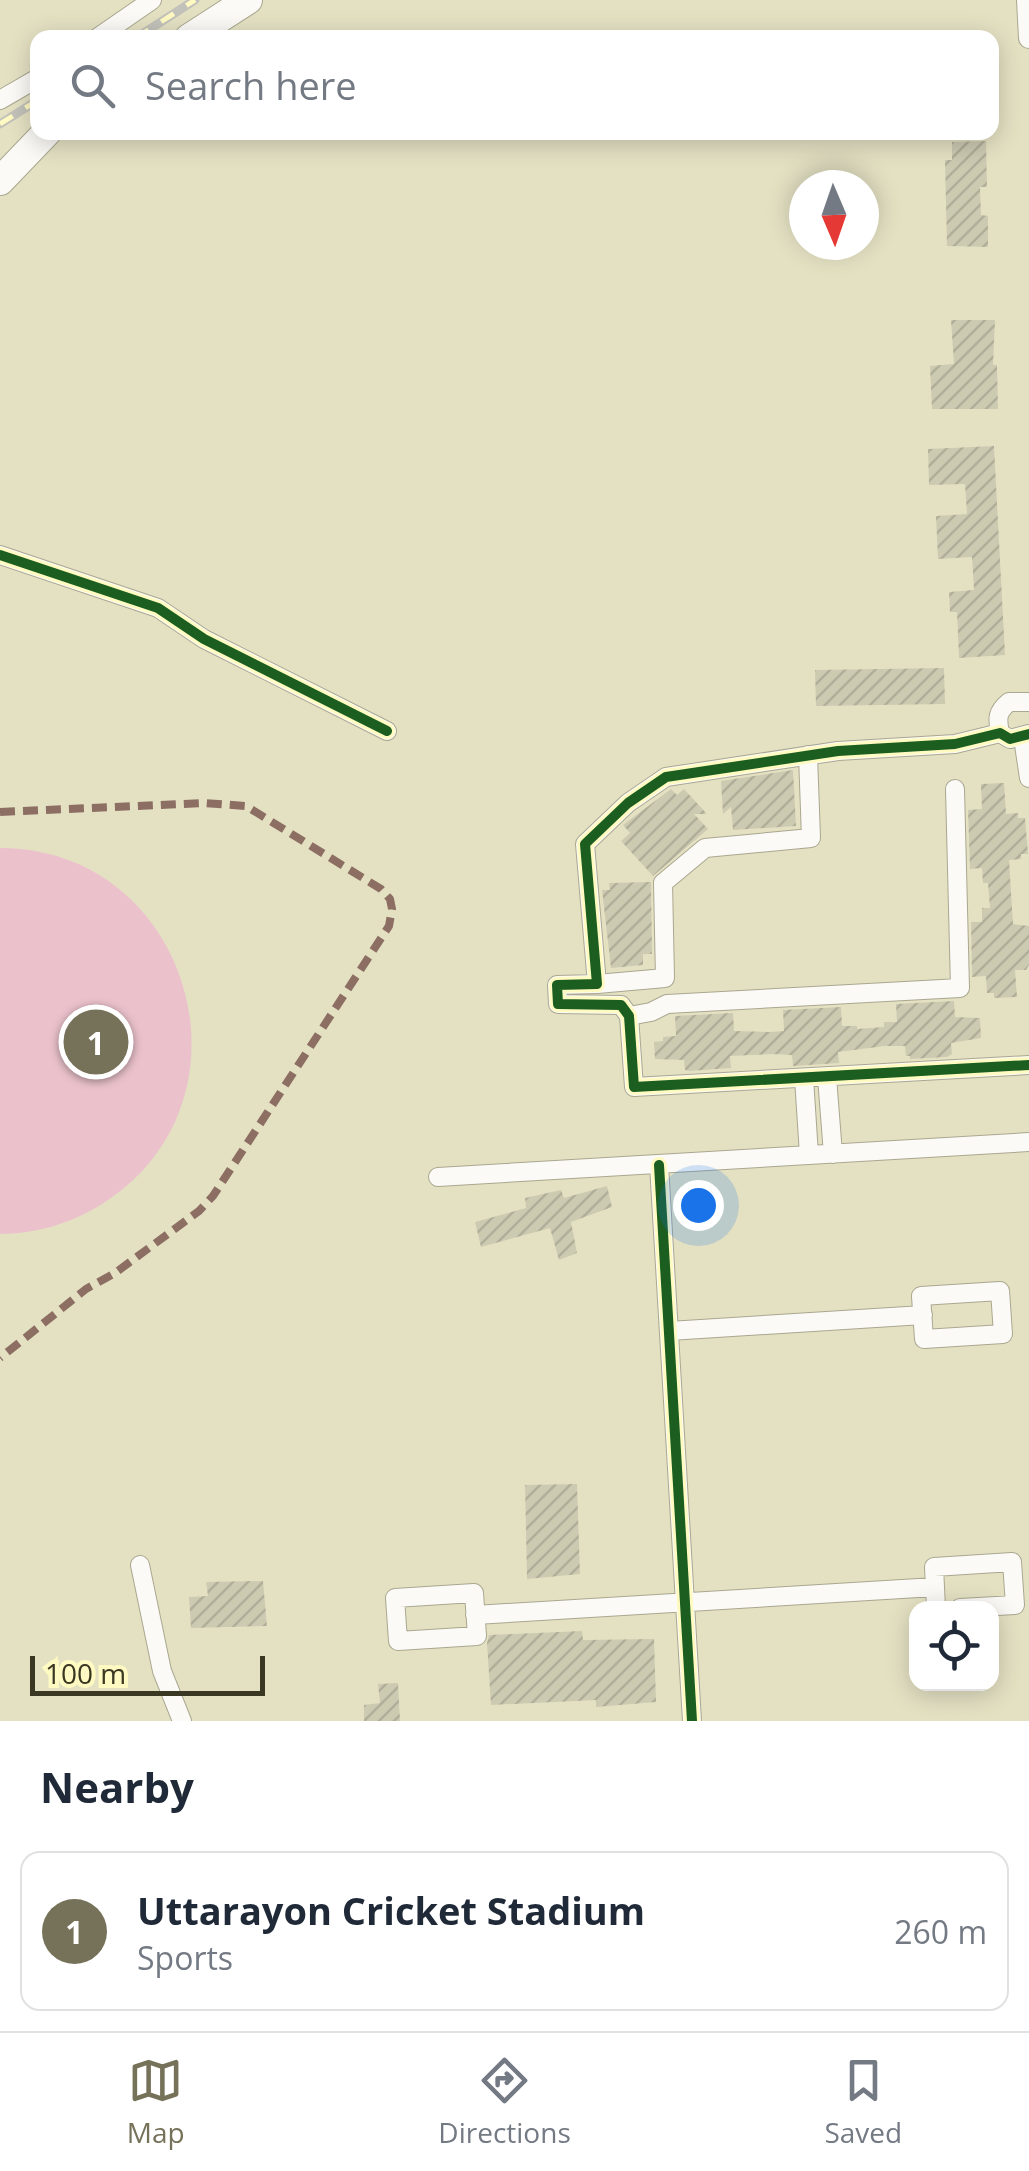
<!DOCTYPE html>
<html lang="en">
<head>
<meta charset="utf-8">
<style>
  :root { --surface:#fff; --page:#f2f2f3; --text:#1f2937; --muted:#747a83; --line:#e0e1e3; --accent:#76725a }
  body { margin:0; font-family:"Open Sans",sans-serif; background:var(--page); color:var(--text) }
  .controls { position:absolute; right:30px; bottom:30px; display:grid; overflow:hidden; border-radius:20px; box-shadow:0 5px 25px #0003 }
  .controls button { width:90px; height:90px; display:grid; place-items:center; padding:0; border:0; border-bottom:2px solid var(--line); background:var(--surface); color:var(--text); font:50px sans-serif }
  .compass { position:absolute; left:789px; top:170px; width:90px; height:90px; border-radius:50%; background:var(--surface); box-shadow:0 5px 25px #0003; rotate:178deg }
  .scale { position:absolute; left:30px; bottom:25px; width:235px; box-sizing:border-box; padding-left:10px; border:5px solid #3a3722; border-top:0; font-size:28px; line-height:35px; white-space:nowrap; color:#3a3722; -webkit-text-stroke:8px #fffac2; paint-order:stroke }
  .you { position:absolute; left:698px; top:1205px; width:35px; height:35px; margin:-25px; border:8px solid #fff; border-radius:50%; background:#1a73e8; box-shadow:0 0 0 15px #1a73e833 }
  .badge { display:grid; place-items:center; width:65px; height:65px; border-radius:50%; background:var(--accent); color:#fff; font-size:32px; font-weight:700 }
  .pin { position:absolute; translate:-50% -50%; border:5px solid #fff; box-shadow:0 2px 10px #0006 }
  .list { margin:0; padding:0; list-style:none }
  h2 { display:flex; justify-content:space-between; align-items:center; height:130px; margin:0; padding:0 40px; font-size:42px }
  h2 small { font-size:32px; font-weight:400; color:var(--muted) }
  .list li { display:grid; grid-template-columns:65px 1fr auto; gap:30px; align-items:center; box-sizing:border-box; height:160px; margin:0 20px 20px; padding:0 20px; border:2px solid var(--line); border-radius:20px }
  .list b { display:block; font-size:38px; white-space:nowrap }
  .list p { margin:0; font-size:32px; white-space:nowrap; color:var(--muted) }
  .list em { font-size:32px; font-style:normal; color:var(--muted) }
  .icon { flex:none; width:55px; height:55px; fill:none; stroke:currentColor; stroke-width:2; stroke-linecap:round; stroke-linejoin:round }
  .map { position:relative; flex:none; width:1029px; height:1721px; overflow:hidden }
  .search { position:absolute; background:var(--surface); box-shadow:0 5px 25px #0003; left:30px; right:30px; top:30px; height:110px; display:flex; align-items:center; gap:25px; box-sizing:border-box; padding:0 35px; border-radius:20px; color:var(--muted); font-size:38px }
  .sheet { height:310px; background:var(--surface) }
  nav { display:flex; justify-content:space-around; align-items:center; box-sizing:border-box; height:140px; border-top:2px solid var(--line); background:var(--surface); font-size:28px; color:var(--muted) }
  nav a { display:grid; justify-items:center; gap:5px }
  nav .on { color:var(--accent) }
  .map>svg:first-child { display:block }
  .green { fill:#ebc2cc }
  .building { fill:url(#building-hatch) }
  .lines { fill:none; stroke-linecap:round; stroke-linejoin:round }
  .minor-casing { stroke:#aaa790; stroke-width:20 }
  .tertiary-casing { stroke:#aaa790; stroke-width:22 }
  .trunk-casing { stroke:#aaa790; stroke-width:30 }
  .minor { stroke:#fbfaf6; stroke-width:18 }
  .tertiary { stroke:#fbfaf6; stroke-width:20 }
  .trunk { stroke:#fbfaf6; stroke-width:28 }
  .rail-casing { stroke:#c3c2ba; stroke-width:9 }
  .rail { stroke:#fffac2; stroke-width:5; stroke-dasharray:15; stroke-linecap:butt }
  .quiet { stroke:#8d6e63; stroke-width:8; stroke-dasharray:15 8; stroke-linecap:butt }
  .cycleway-casing { stroke:#fffac2; stroke-width:16 }
  .cycleway { stroke:#1b5e20; stroke-width:10 }
</style>
</head>
<body>
<div class="map">
<svg width="1029" height="1721" viewBox="0 0 1029 1721">
  <defs>
    <pattern id="building-hatch" width="6" height="6" patternUnits="userSpaceOnUse" patternTransform="scale(2.5)"><rect width="6" height="6" fill="#cdcab2"/><path d="M-1 1l2-2M0 6l6-6M5 7l2-2" fill="none" stroke="#b1ae99"/></pattern>
  </defs>
  <rect width="100%" height="100%" fill="#e4e1c3"/>
  <path class="green" d="M0 848C192 848 264 1103 102 1204 72 1223 36 1234 0 1234Z"/>
  <path class="building" d="M986 141 987 187H980L981 215 988 216V247L947 246 945 160H952V142Z
    M951 320H995L993 365H997L998 409H932L930 366 954 364Z
    M994 446 1005 655 959 658 957 612H950L949 592 974 590 972 557 938 559 936 516 967 514 965 484 929 485 928 449Z
    M944 668 945 704 816 706 815 670Z
    M793 770 796 826 733 830 731 807 723 814 721 781Z
    M1004 783 1006 814 1018 813V818H1025L1028 854H1021V859L1009 860 1013 924 1029 926V965L1026 970H1015L1017 997 994 998V993H987L986 976 972 977 971 922H982V908H990L988 883H983L982 868 970 869 968 810 982 809 981 784Z
    M671 789 677 795 684 789 707 814H694L708 829 653 876 621 841 630 833 623 825Z
    M651 882 652 954H643V965L611 968 602 890H610L609 883Z
    M954 1001 955 1017 980 1018 981 1038 951 1043 952 1054 947 1057 910 1059V1056H906L905 1046H885L838 1052 839 1063 793 1066 792 1055 772 1054 730 1056 731 1068 689 1071 685 1070 684 1060 655 1059 654 1042 663 1041V1037L676 1036 675 1016 733 1013 734 1031 770 1032 784 1031 783 1010 841 1007 842 1026H857V1029L884 1027V1022H897L896 1004Z
    M607 1186 612 1207 571 1222 577 1253 559 1260 550 1228 481 1247 475 1222 526 1208 525 1198 561 1190 564 1198Z
    M577 1484 580 1574 527 1579 525 1485Z
    M263 1581 267 1626 191 1628 189 1597 208 1596 206 1582Z
    M582 1631 583 1640 654 1639 656 1702 596 1707V1700L491 1705 487 1643 489 1635Z
    M398 1683 400 1721H364V1705L380 1703 378 1684Z"/>
  <g class="lines">
    <g class="minor-casing">
      <path id="minor" d="M97 38 152 0
        M0 100 38 78
        M0 555 158 608 204 639 387 731
        M1000 733C997 718 997 712 1009 702H1029
        M1029 734 1010 739 1000 733 955 744 838 751 666 777 628 803 585 844 597 984 557 985 558 1004 621 1005 629 1016 634 1087 1029 1065
        M1023 738 1029 778
        M597 984 665 978 663 883 705 848 811 838 808 755
        M629 1016 651 1012 667 1004 960 988 955 789
        M827 1077 833 1154
        M804 1078 809 1155
        M659 1165 692 1721
        M438 1177 1029 1142
        M1000 1291 1003 1334 924 1339 921 1296Z
        M669 1331 923 1315
        M140 1565 162 1671 182 1721
        M474 1593 477 1636 398 1641 395 1598Z
        M936 1608 934 1567 1012 1562 1015 1605 960 1608
        M475 1615 935 1587"/>
    </g>
    <g class="tertiary-casing">
      <path id="tertiary" d="M1027 0 1029 38"/>
    </g>
    <g class="trunk-casing">
      <path id="trunk" d="M189 38 248 0
        M0 181 47 132"/>
    </g>
    <use href="#minor" class="minor"/>
    <use href="#tertiary" class="tertiary"/>
    <use href="#trunk" class="trunk"/>
    <g class="rail-casing">
      <path id="rail" d="M136 38 195 0
        M0 124 38 100"/>
    </g>
    <use href="#rail" class="rail"/>
    <path class="quiet" d="M0 812 204 803 246 806 381 889 390 899 392 909 389 926 213 1196 199 1211 115 1273 86 1289 0 1358"/>
    <g class="cycleway-casing">
      <path id="cycleway" d="M0 555 158 608 204 639 387 731
        M1029 734 1010 739 1000 733 955 744 838 751 666 777 628 803 585 844 597 984 557 985 558 1004 621 1005 629 1016 634 1087 1029 1065
        M659 1165 692 1721"/>
    </g>
    <use href="#cycleway" class="cycleway"/>
  </g>
</svg>
<div class="controls">
<button><svg class="icon" aria-label="locate" viewBox="0 0 24 24"><circle cx="12" cy="12" r="6"/><path d="M12 2v4M12 18v4M2 12h4M18 12h4"/></svg></button>
</div>
<svg class="compass" viewBox="-18 -18 36 36"><path d="M0-13l5 13h-10z" fill="#e53935"/><path d="M0 13l5-13h-10z" fill="#747a83"/></svg>
<div class="scale">100 m</div>
<div class="you"></div>
<div class="pin badge" style="left:96px;top:1042px">1</div>
<div class="search"><svg class="icon" aria-label="search" viewBox="0 0 24 24"><circle cx="10" cy="10" r="6"/><path d="M15 15l6 6"/></svg>Search here</div>
</div>
<section class="sheet">
<h2>Nearby<small></small></h2>
<ul class="list">
<li><span class="badge">1</span><div><b>Uttarayon Cricket Stadium</b><p>Sports</p></div><em>260 m</em></li>
</ul>
</section>
<nav>
<a class="on"><svg class="icon" aria-label="map" viewBox="0 0 24 24"><path d="M3 6l6-2 6 2 6-2v14l-6 2-6-2-6 2zM9 4v14M15 6v14"/></svg>Map</a>
<a><svg class="icon" aria-label="directions" viewBox="0 0 24 24"><path d="M12 3l9 9-9 9-9-9zM9 14v-3h6M13 9l2 2-2 2"/></svg>Directions</a>
<a><svg class="icon" aria-label="saved" viewBox="0 0 24 24"><path d="M7 4h10v16l-5-4-5 4z"/></svg>Saved</a>
</nav>
</body>
</html>
